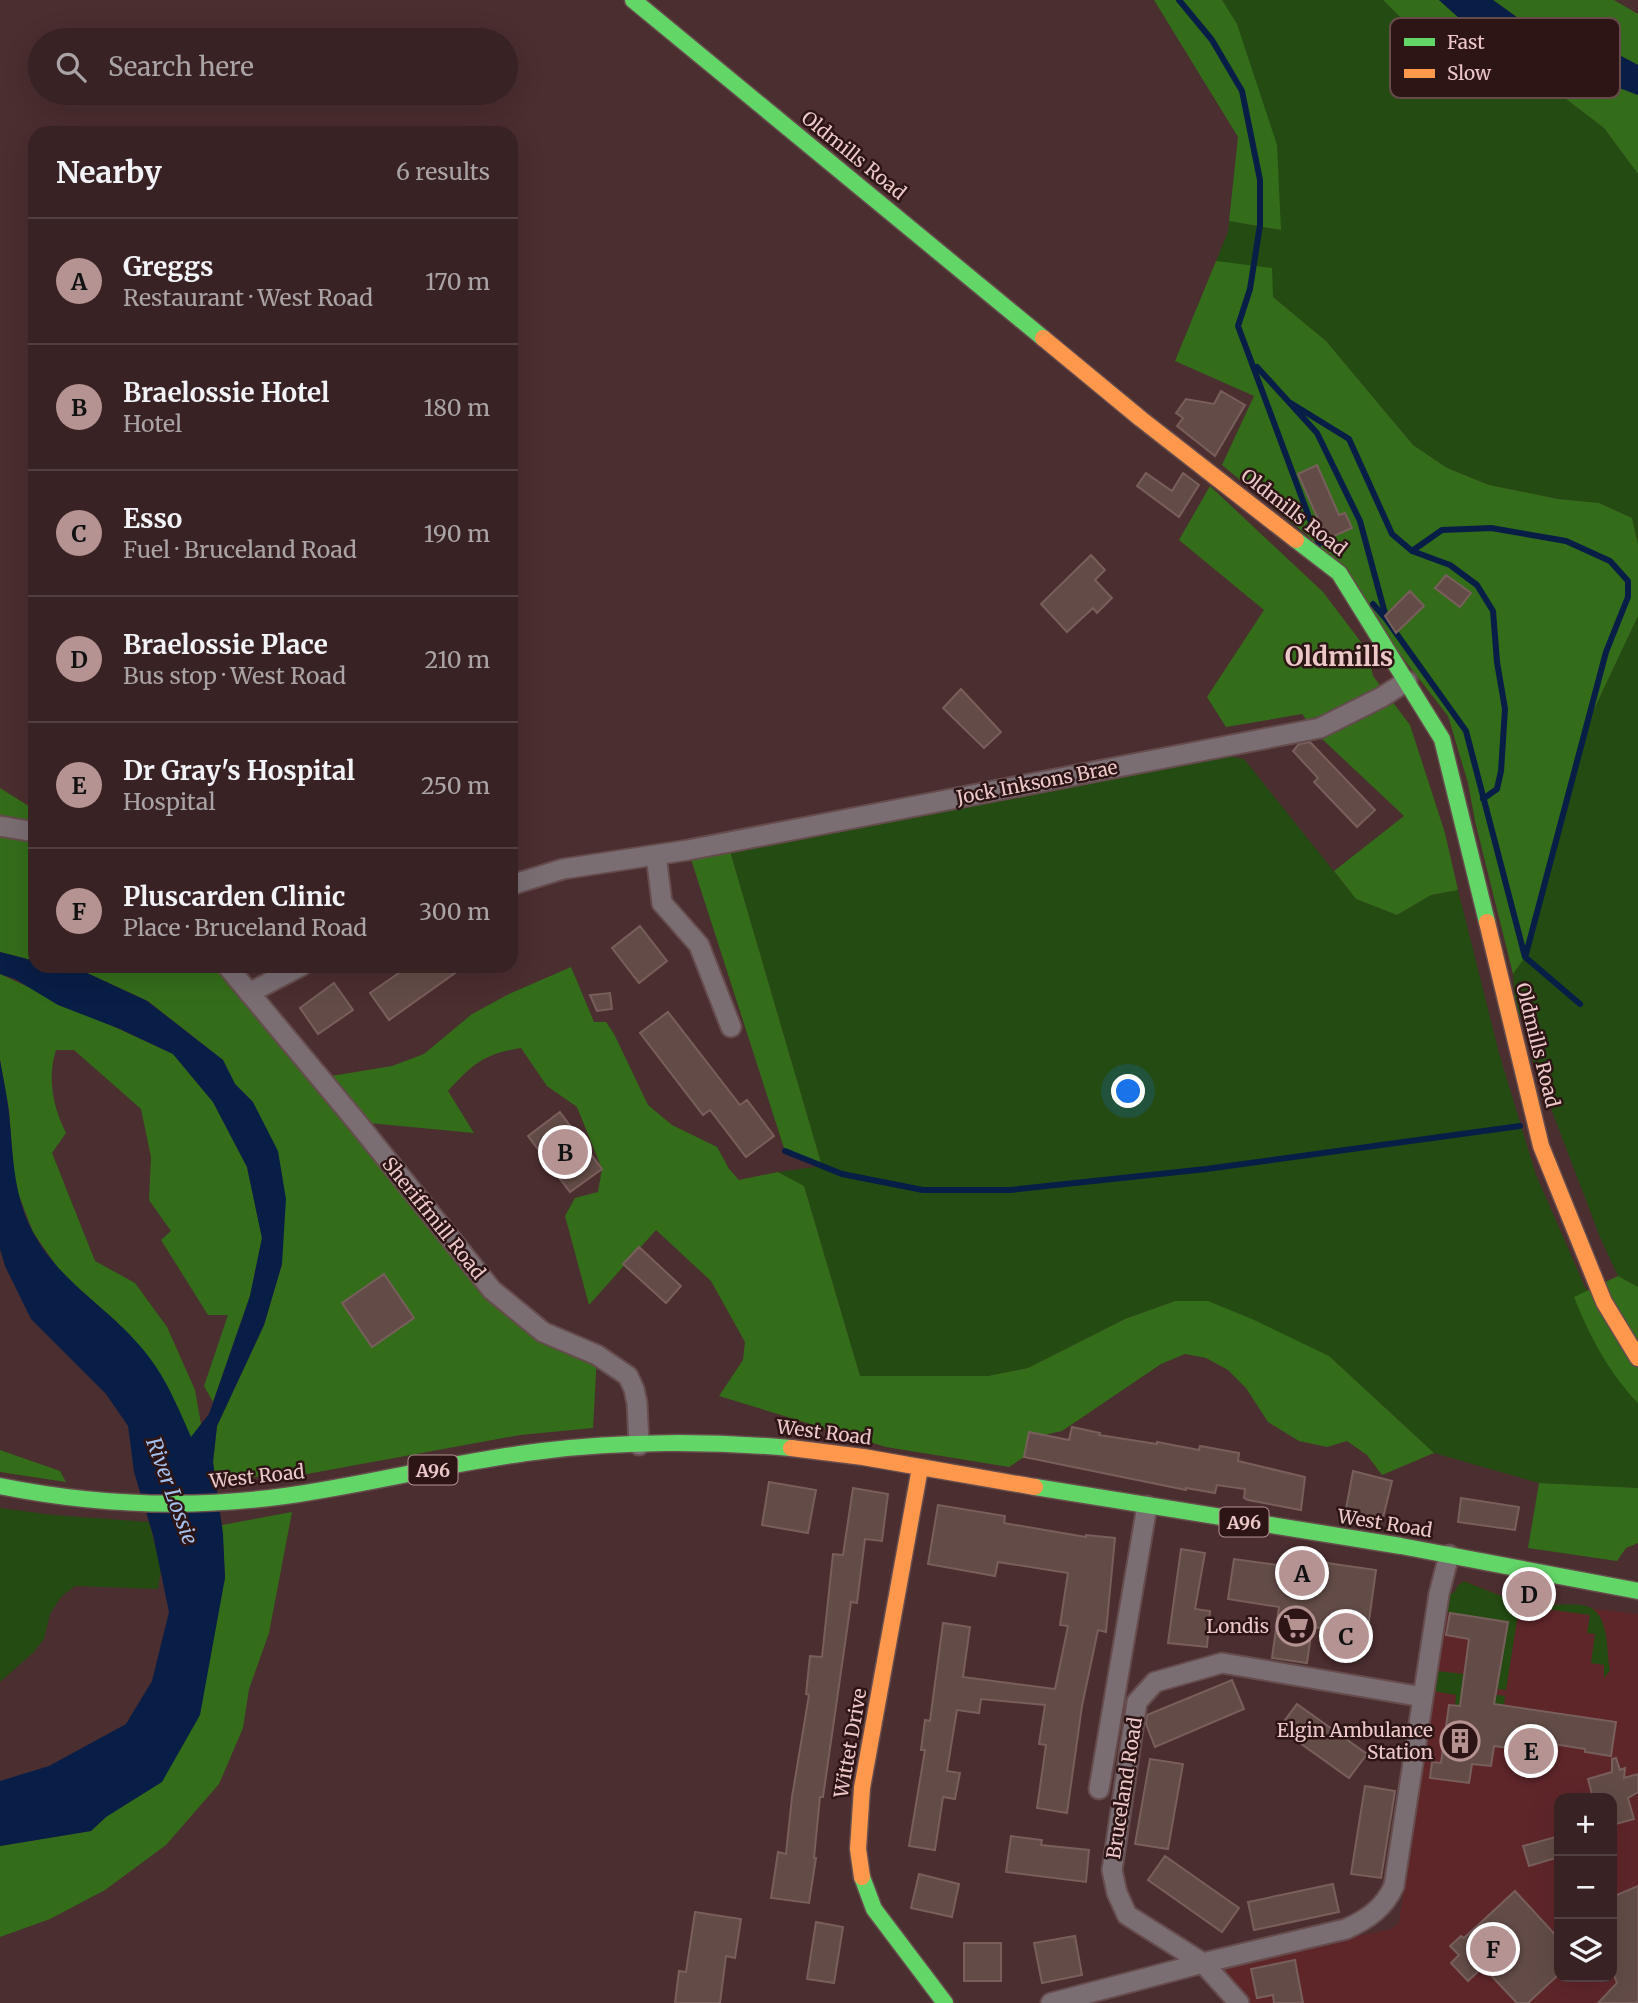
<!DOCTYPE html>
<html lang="en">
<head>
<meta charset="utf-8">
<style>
  :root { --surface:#382223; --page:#3f2a2b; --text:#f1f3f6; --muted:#aba4a6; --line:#523f41; --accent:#b49392 }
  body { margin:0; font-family:Merriweather,serif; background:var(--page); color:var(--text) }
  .controls { position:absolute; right:21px; bottom:21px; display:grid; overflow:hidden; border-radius:14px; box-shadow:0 7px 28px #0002 }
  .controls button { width:63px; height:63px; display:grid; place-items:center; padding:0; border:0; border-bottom:2px solid var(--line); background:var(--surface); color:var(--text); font:35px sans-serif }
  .you { position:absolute; left:1129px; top:1092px; width:24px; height:24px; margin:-18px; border:5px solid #fff; border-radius:50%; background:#1a73e8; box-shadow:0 0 0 10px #1a73e833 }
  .badge { display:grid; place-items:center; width:46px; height:46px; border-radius:50%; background:var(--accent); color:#111; font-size:23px; font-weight:700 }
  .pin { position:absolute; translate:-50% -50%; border:4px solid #fff; box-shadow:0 2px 7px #0006 }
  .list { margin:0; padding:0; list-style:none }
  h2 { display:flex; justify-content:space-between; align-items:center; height:91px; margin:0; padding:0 28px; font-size:30px }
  h2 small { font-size:23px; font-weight:400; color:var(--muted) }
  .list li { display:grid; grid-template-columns:46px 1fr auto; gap:21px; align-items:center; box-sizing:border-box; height:126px; padding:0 28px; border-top:2px solid var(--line) }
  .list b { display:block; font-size:26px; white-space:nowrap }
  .list p { margin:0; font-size:23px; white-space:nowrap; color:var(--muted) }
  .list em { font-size:23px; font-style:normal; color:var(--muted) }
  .icon { flex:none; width:38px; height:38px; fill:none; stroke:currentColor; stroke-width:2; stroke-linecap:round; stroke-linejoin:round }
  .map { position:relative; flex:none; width:1638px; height:2003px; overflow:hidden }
  .search { position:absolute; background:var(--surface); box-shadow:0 7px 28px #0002; left:28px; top:28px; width:490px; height:77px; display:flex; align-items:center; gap:18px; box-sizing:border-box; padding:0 24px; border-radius:38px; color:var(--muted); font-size:26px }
  .panel { position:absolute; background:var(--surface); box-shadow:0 7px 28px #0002; left:28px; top:126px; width:490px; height:847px; border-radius:21px }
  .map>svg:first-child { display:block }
  .built { fill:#5f262a; fill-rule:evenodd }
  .green { fill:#244b12 }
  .forest { fill:#336d1a }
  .water { fill:#091e46 }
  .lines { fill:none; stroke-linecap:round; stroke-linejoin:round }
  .stream { stroke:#091e46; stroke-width:6 }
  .building { fill:#634c48; stroke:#785f5c; stroke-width:2 }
  .street-casing { stroke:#664c4d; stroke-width:23 }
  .fast-casing { stroke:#664c4d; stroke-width:19 }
  .slow-casing { stroke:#664c4d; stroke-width:19 }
  .street { stroke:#7a6e73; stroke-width:19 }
  .fast { stroke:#63d668; stroke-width:16 }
  .slow { stroke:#ff974d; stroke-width:16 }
  .labels { text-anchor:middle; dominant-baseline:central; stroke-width:5; stroke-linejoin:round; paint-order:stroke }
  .shield { fill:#2d1515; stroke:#b39392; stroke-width:2 }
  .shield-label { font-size:18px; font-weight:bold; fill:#ecc9c8 }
  .street-label { font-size:19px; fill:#ecc9c8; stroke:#2d1515 }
  .poi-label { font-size:19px; fill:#ecc9c8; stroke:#2d1515; text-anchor:end }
  .water-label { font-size:21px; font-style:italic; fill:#a5c1ed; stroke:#2d1515 }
  .district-label { font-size:26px; font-weight:bold; fill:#ecc9c8; stroke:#2d1515 }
  .key { fill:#2d1515; stroke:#664b4b; stroke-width:2 }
  .key-label { font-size:19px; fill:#ecc9c8 }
</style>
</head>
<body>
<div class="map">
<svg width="1638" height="2003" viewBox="0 0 1638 2003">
  <rect width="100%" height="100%" fill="#4b2e2f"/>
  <path class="built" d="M1467 1581 1509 1599 1638 1614V2003H1247L1219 1967 1391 1929 1399 1923 1448 1593H1454L1460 1582ZM1559 1798H1612V1977H1559Z"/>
  <path class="green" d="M1222 0H1383L1413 30 1501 82 1557 92 1604 128 1638 174V545L1632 518 1599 503 1558 499 1489 485 1447 468 1413 445 1326 341 1273 297 1216 261 1228 232 1229 221 1281 230C1268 153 1263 68 1222 0Z
    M1638 616V1287L1618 1276 1600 1237 1531 1056 1540 1037 1515 1011 1513 974 1525 956 1587 724Z
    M1198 751 1244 759 1356 899 1397 915 1431 895 1458 890 1499 1053 1536 1175 1585 1287 1638 1374V1488L1539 1483 1434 1453 1329 1356 1175 1301 1125 1319 1028 1368 988 1376H860L804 1186 778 1172 822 1166 727 841Z
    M0 1508 53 1515 149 1522 161 1570 158 1589 75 1586 61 1597 50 1614 44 1639 34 1652 0 1682Z
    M1464 1581 1509 1599 1520 1601 1506 1690 1497 1689 1508 1622 1446 1612 1448 1593H1454L1458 1585Z
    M1547 1605C1559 1605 1580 1602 1591 1608 1610 1619 1606 1652 1610 1670L1604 1678V1665L1591 1663 1595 1634 1587 1633 1590 1615 1546 1609Z
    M1437 1671 1464 1674 1463 1684 1487 1694 1505 1696 1504 1705 1507 1706 1504 1725 1455 1706 1456 1695 1434 1691Z"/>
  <path class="forest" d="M1154 0H1222L1237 24 1277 145 1281 230 1229 221 1238 137Z
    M1383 0H1439L1468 26 1499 38 1505 55 1559 65 1638 95V174L1604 128 1557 92 1501 82 1413 30Z
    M1493 0H1614L1638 14V65L1602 46 1543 36Z
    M1216 261 1272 268 1273 297 1326 341 1413 445 1447 468 1489 485 1558 499 1599 503 1632 518 1638 545V616L1587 724 1525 957 1513 974 1475 821 1468 783 1448 716 1308 536 1222 465 1254 396 1175 361Z
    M1210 486 1323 592 1367 650 1373 676 1410 725 1445 833 1458 890 1431 895 1397 915 1356 899 1334 871 1404 816 1319 736 1302 714 1226 727 1207 697 1264 610 1179 540Z
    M0 788 35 810V961L0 952Z
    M727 841 822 1166 785 1151 688 850Z
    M72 966H227L319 1078 392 1066 424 1054 472 1014 509 994 571 967 594 1022H606L614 1034 648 1105 672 1125 717 1147 729 1169 739 1180 778 1172 804 1186 860 1376H988L1028 1368 1125 1319 1175 1301H1208L1252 1319 1329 1356 1434 1453 1382 1475 1367 1455 1347 1441 1327 1447 1299 1441 1268 1422 1246 1388 1228 1370 1206 1358 1185 1354 1161 1364 1062 1431 1044 1435 1029 1432 1024 1457 1009 1467 886 1447 719 1396 743 1360 745 1342 711 1281 656 1230 589 1305 565 1216 575 1198 598 1192 602 1169 577 1107 547 1086 521 1048C483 1054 473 1064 448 1091L474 1133 358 1122 492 1290 597 1355 593 1428 520 1435 307 1474 215 1479 213 1462 217 1426 264 1325 282 1264V1240L253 1102 235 1084 223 1060 148 1001Z
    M0 974 173 1054 213 1102 247 1167 262 1238 250 1296 213 1402 204 1386 228 1315H208L161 1240 171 1231 149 1200 151 1157 141 1109 74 1050H56C47 1078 53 1107 66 1133L52 1153 95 1261 135 1283 167 1327 195 1390 201 1424 191 1438 177 1406 116 1321 62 1274 33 1232 15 1185 9 1110 0 1060Z
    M1618 1276 1638 1287V1403C1609 1373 1589 1335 1574 1297Z
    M0 1450 60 1471 66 1482 0 1472Z
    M1539 1483 1638 1488V1543L1626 1548 1617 1561 1528 1548Z
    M292 1512 269 1633 249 1689 243 1728 219 1784 166 1845 105 1890 50 1919 0 1937V1846L91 1831 106 1817 225 1578 222 1525Z"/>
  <path class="water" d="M1439 0H1493L1543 36 1602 46 1638 65V95L1559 65 1505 55 1499 38 1468 26Z
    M0 952 35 961V966H72L147 1001 223 1060 235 1084 253 1102 278 1151 286 1199 282 1264 264 1325 217 1426 213 1462 223 1534 225 1578 200 1715 162 1782 106 1817 91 1831 0 1846V1781L49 1766 126 1724 152 1681 169 1612 153 1535 134 1472 128 1426 106 1394 31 1319 5 1266 0 1249V1060C3 1078 7 1095 9 1113 13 1154 13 1195 33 1232 60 1284 115 1311 149 1357 167 1380 179 1410 191 1437L209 1414 250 1296 262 1238 247 1167 213 1102 173 1054 120 1029 58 1005 15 979 0 974Z"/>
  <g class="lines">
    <path class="stream" d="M1179 0 1212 40 1242 91 1260 180V225L1250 289 1238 326 1319 544
      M1257 367 1317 433 1360 521 1386 617
      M1289 402 1349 439 1392 534 1412 551 1450 565 1477 585 1493 611 1497 662 1505 709 1501 771 1497 789 1483 799
      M1412 551 1442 530 1491 528 1566 541 1610 561 1628 581V597L1606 652 1526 954
      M1373 604 1386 619 1466 731 1525 957 1580 1004
      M785 1151 842 1174 923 1190H1010L1206 1169 1520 1126"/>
  </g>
  <path class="building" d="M1221 391 1245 405 1215 456 1177 426 1183 418 1176 413 1186 399 1214 404Z
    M1317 465 1339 515 1345 513 1352 528 1327 539 1298 474Z
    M1146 473 1172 491 1183 473 1199 485 1179 517 1137 486Z
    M1091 555 1105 570 1095 580 1112 598 1097 613 1093 608 1067 632 1041 604Z
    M1446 575 1471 593 1460 607 1435 588Z
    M1410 591 1424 606 1396 633 1385 616Z
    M961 689 1001 732 984 748 943 708Z
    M1310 742 1375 810 1357 827 1314 782 1318 778 1293 751 1299 744Z
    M640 926 667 961 639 983 612 948Z
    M409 966H465L389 1020 370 993Z
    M334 983 353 1010 318 1034 300 1008Z
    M610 993 612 1009 597 1011 590 995Z
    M668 1012 740 1105 747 1100 774 1136 746 1157 710 1110 703 1115 640 1033Z
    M560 1112 602 1169 570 1192 528 1136Z
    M639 1247 681 1286 666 1303 623 1264Z
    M384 1274 414 1318 372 1347 342 1303Z
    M1072 1427 1100 1433 1099 1435 1157 1444V1442L1199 1450 1200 1446 1239 1453 1238 1461 1305 1477 1301 1510 1248 1500 1244 1498 1245 1489 1217 1485 1215 1493 1186 1488V1490L1024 1457 1029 1432 1069 1440Z
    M1353 1471 1392 1481 1382 1522 1345 1514Z
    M769 1482 816 1490 808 1533 762 1525Z
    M853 1488 888 1494 882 1541 865 1539 857 1603 851 1602 823 1797H820L814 1858H816L809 1903 771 1898 778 1852 786 1854 792 1797 809 1695 806 1694 810 1656 822 1657 833 1554 843 1555Z
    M1461 1498 1519 1507 1515 1530 1458 1522Z
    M938 1505 1005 1516 1004 1523 1086 1537V1535L1115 1538 1106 1632 1098 1630 1082 1706 1067 1813 1037 1808 1046 1745 1039 1744 1045 1705 981 1699 979 1713 957 1710 947 1771 960 1773 955 1799 943 1797 935 1850 909 1846 925 1750H921L925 1720 930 1721 943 1623 970 1627 963 1677 1055 1689 1068 1626 1060 1625 1068 1573 998 1562 995 1576 928 1564Z
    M1181 1549 1205 1553 1195 1609 1210 1611 1207 1647 1168 1643Z
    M1286 1557 1376 1570 1367 1635 1312 1627 1307 1663 1272 1658 1279 1607 1228 1599 1234 1559 1285 1566Z
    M1450 1613 1508 1622 1494 1704 1616 1722 1611 1756 1585 1752V1749L1554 1744 1537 1752 1494 1746 1491 1766 1472 1764 1469 1783 1430 1778 1432 1762 1441 1763 1449 1705 1460 1706 1469 1639 1446 1635Z
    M1232 1680 1244 1709 1155 1747 1146 1724 1147 1715Z
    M1297 1704 1367 1754 1349 1778 1279 1728Z
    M1616 1758 1620 1770 1625 1768 1624 1778 1638 1774V1792L1628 1798 1634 1819 1612 1825V1798H1593L1588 1779 1612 1772V1759Z
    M1150 1759 1183 1764 1168 1849 1135 1844Z
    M1365 1786 1395 1791 1381 1878 1351 1874Z
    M1011 1836 1042 1840 1041 1845 1089 1850 1086 1882 1006 1872Z
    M1559 1836V1857L1529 1866 1523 1846Z
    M1165 1856 1239 1908 1222 1932 1148 1880Z
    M919 1874 959 1884 952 1917 911 1908Z
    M1333 1884 1339 1912 1254 1930 1248 1902Z
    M1638 1886V2003H1598L1617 1983 1612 1970V1897Z
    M1515 1891 1559 1939V1974L1528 2003H1517L1483 1967 1468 1981 1451 1963 1459 1955 1450 1946 1461 1936 1464 1938Z
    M695 1912 741 1919 735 1958 726 1956 720 2003H675L679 1971 686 1972Z
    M816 1922 843 1927 834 1983 807 1979Z
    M1075 1936 1082 1975 1042 1983 1034 1943Z
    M964 1943H1001V1981H964Z
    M1295 1960 1303 2003H1274L1273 1995 1257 1998 1251 1969Z"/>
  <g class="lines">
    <g class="street-casing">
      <path id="street" d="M0 826 35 832
        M656 855 662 903 699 945 731 1027
        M511 885 563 869 688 850 1320 728 1382 697 1407 681
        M227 966 356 1121 492 1290 543 1332 597 1355 628 1376 634 1389 637 1403 639 1445
        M249 993 301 966
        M1099 1789 1147 1506
        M1051 2003 1203 1963 1346 1929C1368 1919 1384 1908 1394 1886L1439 1594 1449 1555
        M1239 2003 1203 1963 1127 1915 1117 1893 1112 1870 1137 1702 1155 1682 1222 1663 1423 1697"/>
    </g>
    <g class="fast-casing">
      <path id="fast" d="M633 0 1043 338
        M1296 540 1339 573 1442 739 1487 922
        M0 1486C94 1505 190 1509 285 1496 371 1484 456 1461 542 1451 621 1441 712 1441 791 1448
        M1035 1487 1401 1546 1638 1591
        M862 1877 874 1909 945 2003"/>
    </g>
    <g class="slow-casing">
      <path id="slow" d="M1043 338 1141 419 1296 540
        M1487 922 1541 1146 1604 1302 1638 1358
        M791 1448 863 1457 1035 1487
        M862 1877 858 1849 862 1788 920 1468"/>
    </g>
    <use href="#street" class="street"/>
    <use href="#fast" class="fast"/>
    <use href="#slow" class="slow"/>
  </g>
  <defs>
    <g id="supermarket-ring" transform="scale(2.0125)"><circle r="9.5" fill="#2d1515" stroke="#b49392" stroke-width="1.5"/><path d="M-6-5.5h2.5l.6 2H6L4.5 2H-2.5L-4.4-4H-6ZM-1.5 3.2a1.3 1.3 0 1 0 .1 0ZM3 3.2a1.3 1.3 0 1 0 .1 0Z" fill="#b49392"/></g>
    <g id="building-ring" transform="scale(2.0125)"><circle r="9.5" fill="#2d1515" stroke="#b49392" stroke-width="1.5"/><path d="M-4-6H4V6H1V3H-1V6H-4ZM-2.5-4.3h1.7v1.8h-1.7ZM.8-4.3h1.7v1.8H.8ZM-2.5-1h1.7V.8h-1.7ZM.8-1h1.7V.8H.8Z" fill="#b49392"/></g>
  </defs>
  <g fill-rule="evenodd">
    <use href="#supermarket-ring" x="1296" y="1626"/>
    <use href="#building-ring" x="1460" y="1741"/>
  </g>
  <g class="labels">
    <g class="shield">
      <rect x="408.5" y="1455.5" width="49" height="29" rx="5"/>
      <rect x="1219.5" y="1507.5" width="49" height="29" rx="5"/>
    </g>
    <g class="shield-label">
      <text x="433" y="1470">A96</text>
      <text x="1244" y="1522">A96</text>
    </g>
    <g class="street-label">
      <text transform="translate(854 155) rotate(39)">Oldmills Road</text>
      <text transform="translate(1294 512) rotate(38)">Oldmills Road</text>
      <text transform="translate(1037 782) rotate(-11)">Jock Inksons Brae</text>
      <text transform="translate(1538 1045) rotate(76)">Oldmills Road</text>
      <text transform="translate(434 1218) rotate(51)">Sheriffmill Road</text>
      <text transform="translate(824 1432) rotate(7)">West Road</text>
      <text transform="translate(257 1476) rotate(-6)">West Road</text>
      <text transform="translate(1385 1523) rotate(9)">West Road</text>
      <text transform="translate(850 1743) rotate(-80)">Wittet Drive</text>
      <text transform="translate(1124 1788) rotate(-81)">Bruceland Road</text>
    </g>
    <g class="poi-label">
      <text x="1269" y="1626">Londis</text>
      <text x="1433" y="1730">Elgin Ambulance<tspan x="1433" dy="22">Station</tspan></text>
    </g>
    <g class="water-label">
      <text transform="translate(172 1491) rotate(70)">River Lossie</text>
    </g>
    <g class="district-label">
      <text x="1339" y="656">Oldmills</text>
    </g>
  </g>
  <rect x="1390" y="18" width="230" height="80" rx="10" class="key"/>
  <rect x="1404" y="38" width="31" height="8" fill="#63d668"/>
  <rect x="1404" y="69" width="31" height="9" fill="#ff974d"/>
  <g class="key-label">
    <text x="1447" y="49">Fast</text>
    <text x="1447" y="80">Slow</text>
  </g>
</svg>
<div class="controls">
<button>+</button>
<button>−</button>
<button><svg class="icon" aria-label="layers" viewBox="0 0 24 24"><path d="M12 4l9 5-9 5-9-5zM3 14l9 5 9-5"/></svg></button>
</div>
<div class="you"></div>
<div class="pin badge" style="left:1302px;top:1573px">A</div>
<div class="pin badge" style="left:565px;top:1152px">B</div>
<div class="pin badge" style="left:1346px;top:1636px">C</div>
<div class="pin badge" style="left:1529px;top:1594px">D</div>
<div class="pin badge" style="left:1531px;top:1751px">E</div>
<div class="pin badge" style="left:1493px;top:1949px">F</div>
<div class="search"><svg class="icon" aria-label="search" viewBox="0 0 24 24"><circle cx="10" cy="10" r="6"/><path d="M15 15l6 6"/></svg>Search here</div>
<section class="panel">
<h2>Nearby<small>6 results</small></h2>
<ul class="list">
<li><span class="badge">A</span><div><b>Greggs</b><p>Restaurant · West Road</p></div><em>170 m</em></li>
<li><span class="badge">B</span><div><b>Braelossie Hotel</b><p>Hotel</p></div><em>180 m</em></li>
<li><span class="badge">C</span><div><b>Esso</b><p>Fuel · Bruceland Road</p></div><em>190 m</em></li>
<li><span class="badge">D</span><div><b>Braelossie Place</b><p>Bus stop · West Road</p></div><em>210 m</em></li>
<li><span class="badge">E</span><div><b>Dr Gray's Hospital</b><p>Hospital</p></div><em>250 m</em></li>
<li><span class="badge">F</span><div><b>Pluscarden Clinic</b><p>Place · Bruceland Road</p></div><em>300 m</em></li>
</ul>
</section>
</div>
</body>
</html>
